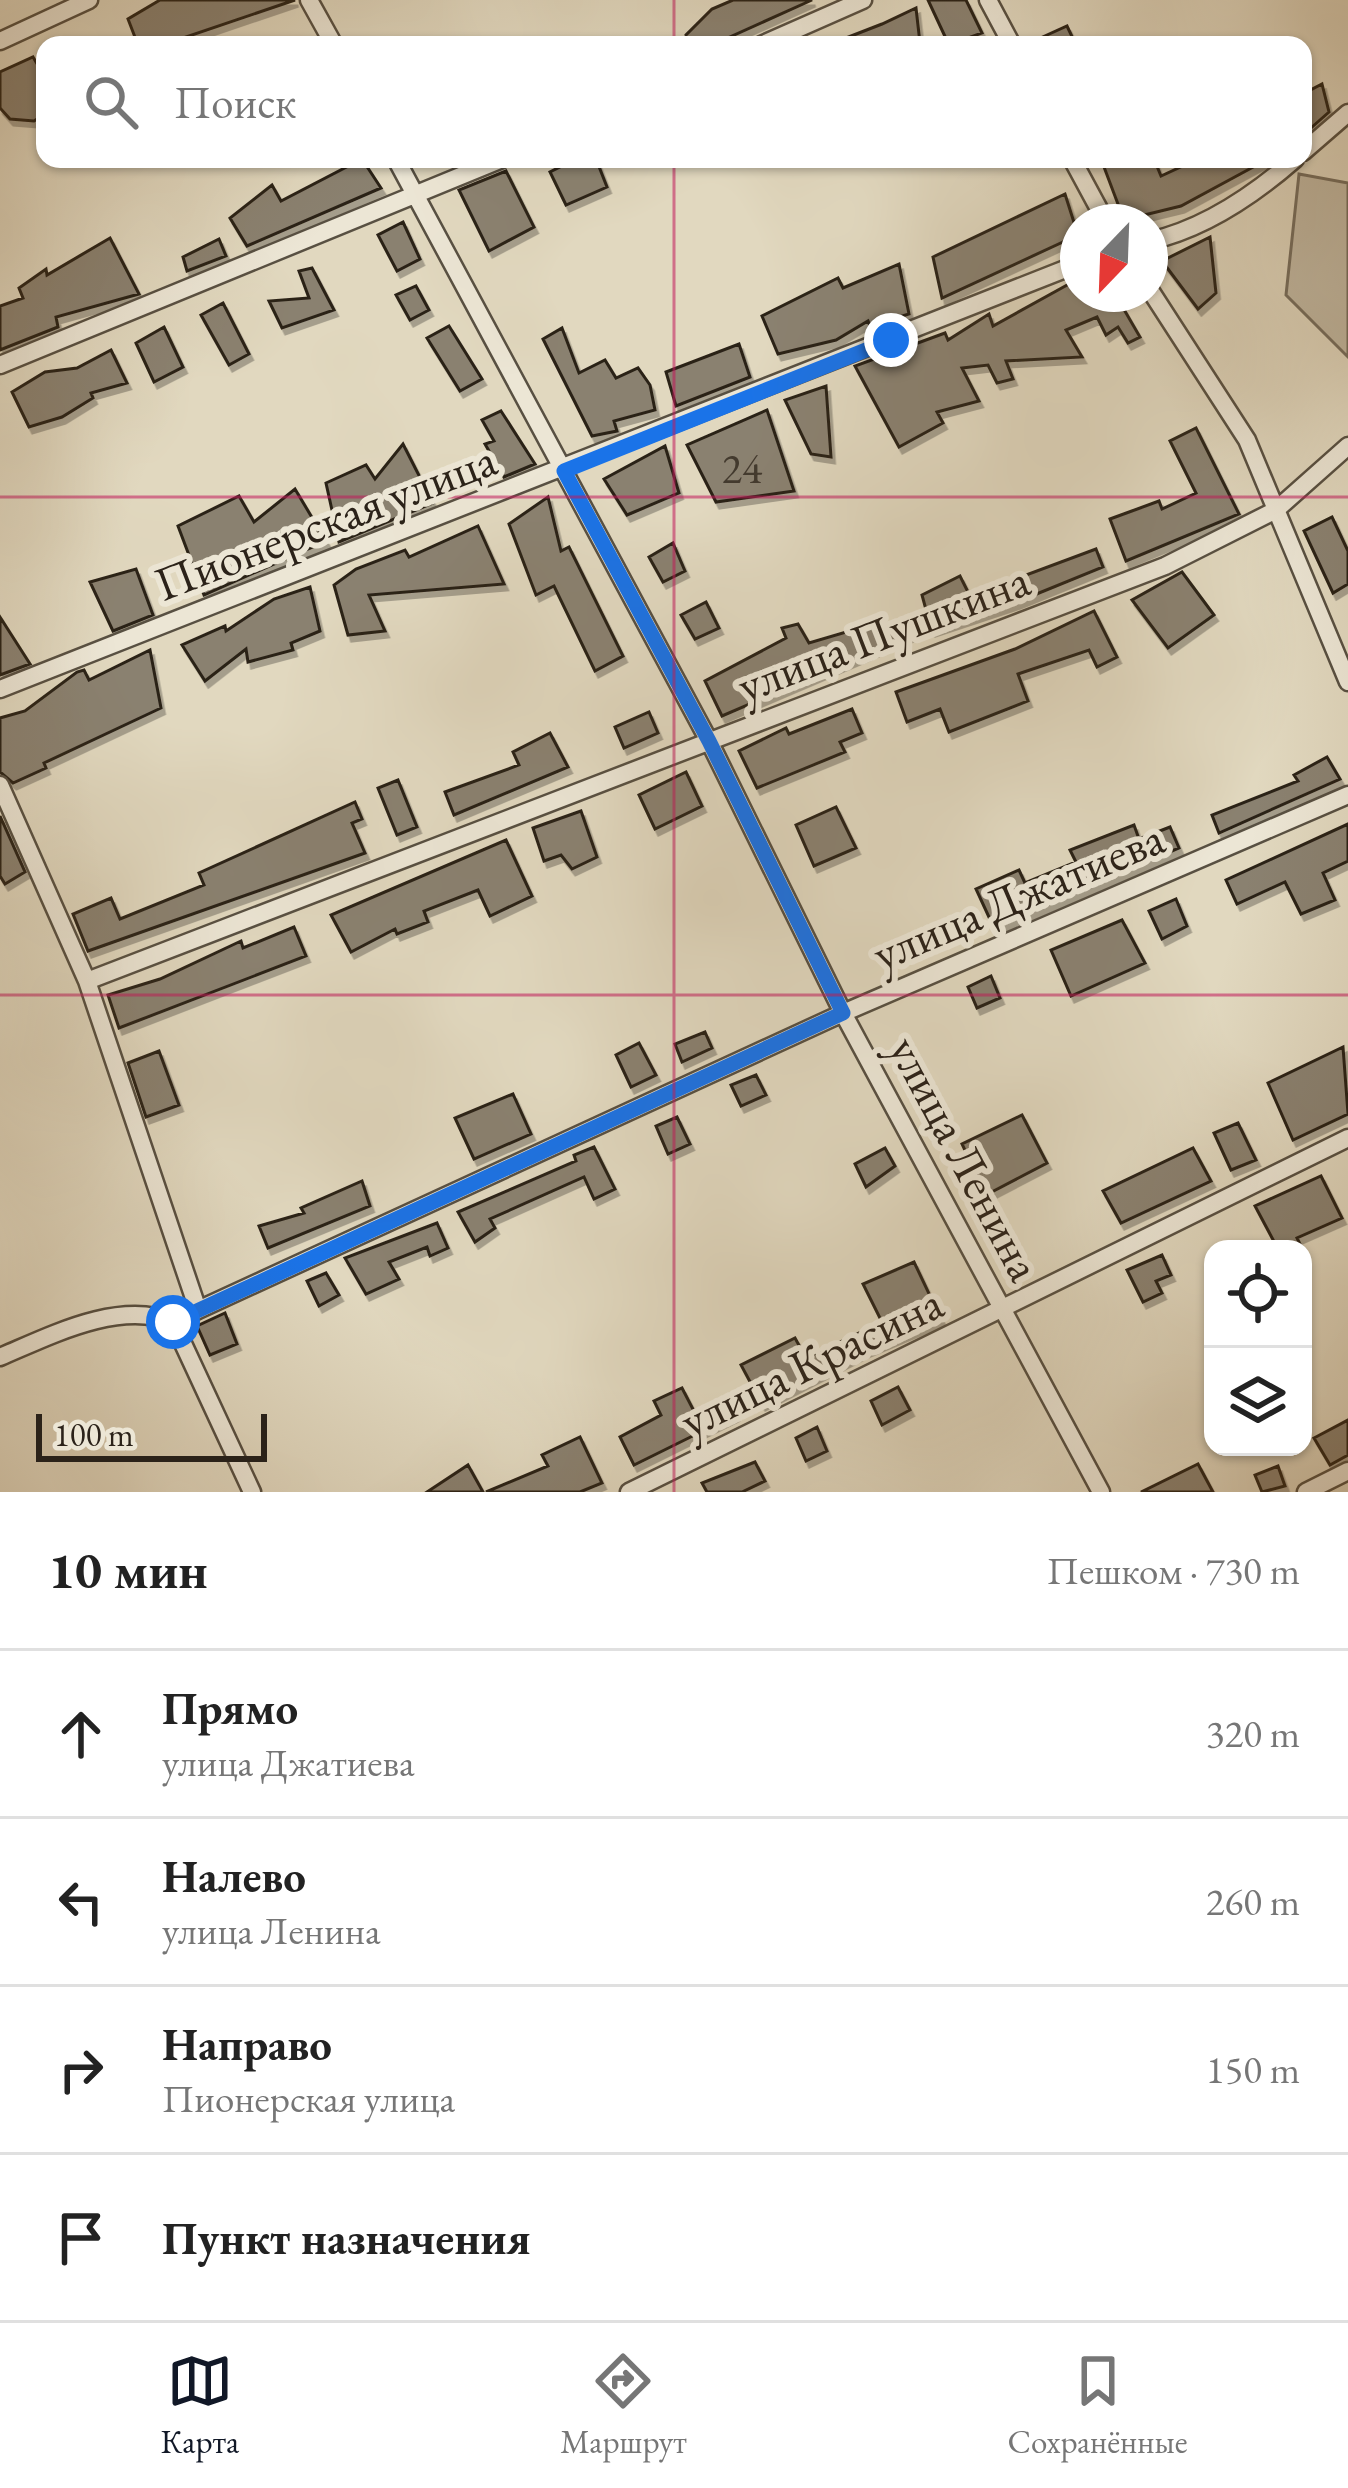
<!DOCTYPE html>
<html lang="ru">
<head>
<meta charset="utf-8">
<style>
  :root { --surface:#fff; --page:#f2f2f2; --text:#222; --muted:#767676; --line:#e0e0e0; --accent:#111827 }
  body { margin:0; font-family:"EB Garamond",serif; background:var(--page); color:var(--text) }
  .controls { position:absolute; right:36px; bottom:36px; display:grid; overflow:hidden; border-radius:24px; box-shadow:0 3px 9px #0004 }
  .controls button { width:108px; height:108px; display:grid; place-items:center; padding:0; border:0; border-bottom:3px solid var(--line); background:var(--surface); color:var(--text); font:60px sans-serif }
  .compass { position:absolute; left:1060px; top:204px; width:108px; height:108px; border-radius:50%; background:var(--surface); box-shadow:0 3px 9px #0004; rotate:203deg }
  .scale { position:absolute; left:36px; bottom:30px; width:231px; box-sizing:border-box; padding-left:12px; border:6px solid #2b2219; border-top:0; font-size:33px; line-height:42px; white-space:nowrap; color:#2b2219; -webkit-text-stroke:9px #ece6d5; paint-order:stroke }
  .stop { position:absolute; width:36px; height:36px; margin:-27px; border:9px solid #1a73e8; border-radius:50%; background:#fff }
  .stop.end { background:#1a73e8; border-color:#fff; box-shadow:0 3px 12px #0008 }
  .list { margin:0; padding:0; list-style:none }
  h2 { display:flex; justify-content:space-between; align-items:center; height:156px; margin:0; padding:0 48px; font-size:51px }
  h2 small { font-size:39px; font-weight:400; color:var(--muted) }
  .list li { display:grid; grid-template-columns:78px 1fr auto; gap:36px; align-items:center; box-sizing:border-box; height:168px; padding:0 48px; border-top:3px solid var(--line) }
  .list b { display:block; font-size:45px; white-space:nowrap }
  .list p { margin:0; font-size:39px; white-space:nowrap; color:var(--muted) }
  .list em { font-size:39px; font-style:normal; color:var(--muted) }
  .icon { flex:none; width:66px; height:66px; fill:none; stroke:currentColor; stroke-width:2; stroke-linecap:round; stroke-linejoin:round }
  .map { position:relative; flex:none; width:1348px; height:1492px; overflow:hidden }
  .search { position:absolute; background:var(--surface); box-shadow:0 3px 9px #0004; left:36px; right:36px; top:36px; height:132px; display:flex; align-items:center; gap:30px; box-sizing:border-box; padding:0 42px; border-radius:24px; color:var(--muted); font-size:45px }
  .sheet { height:828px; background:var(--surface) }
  nav { display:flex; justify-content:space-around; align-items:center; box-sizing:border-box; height:168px; border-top:3px solid var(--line); background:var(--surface); font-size:33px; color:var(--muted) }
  nav a { display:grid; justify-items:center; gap:6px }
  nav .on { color:var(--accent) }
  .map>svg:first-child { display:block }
  .green { fill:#c2b9a3; stroke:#766e5e; stroke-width:3 }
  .building { fill:#8a816f; stroke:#2b2219; stroke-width:3; filter:url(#shadow) }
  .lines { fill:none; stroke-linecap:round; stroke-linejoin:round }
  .minor-casing { stroke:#585042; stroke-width:21 }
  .minor { stroke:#ece6d5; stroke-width:16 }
  .route { stroke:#1a73e8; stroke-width:15 }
  .grid { fill:none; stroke:#c2185b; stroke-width:3; stroke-opacity:0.55 }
  .labels { text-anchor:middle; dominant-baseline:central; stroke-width:12; stroke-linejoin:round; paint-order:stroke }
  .number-label { font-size:42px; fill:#433a2e }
  .street-label { font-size:48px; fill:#2b2219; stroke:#ece6d5 }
</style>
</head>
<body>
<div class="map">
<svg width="1348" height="1492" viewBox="0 0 1348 1492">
  <defs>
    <filter id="shadow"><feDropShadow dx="3.5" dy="6" stdDeviation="0" flood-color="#0004"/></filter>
  </defs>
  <rect width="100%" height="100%" fill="#e1d8bf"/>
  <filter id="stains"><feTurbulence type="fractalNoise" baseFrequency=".00167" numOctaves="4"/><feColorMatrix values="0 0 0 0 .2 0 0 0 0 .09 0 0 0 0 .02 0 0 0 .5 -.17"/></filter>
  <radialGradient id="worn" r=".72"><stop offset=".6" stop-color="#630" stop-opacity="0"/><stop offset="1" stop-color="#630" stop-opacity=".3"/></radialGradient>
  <path class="green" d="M1299 174 1348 183V357L1286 295Z"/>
  <path class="building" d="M160 0H295L180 39 181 45H138L128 19Z
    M733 0H812L712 45H689L686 35 712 9Z
    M928 0H966L982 33 949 45Z
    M916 8 920 43 828 45 882 24Z
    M1067 26 1076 45H1025Z
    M33 57 45 77V114L34 121 10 119 0 108V72Z
    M1322 84 1329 112 1303 135V94Z
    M362 159 381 188 247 246 230 218 272 185 281 201Z
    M576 159H596L607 187 566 205 550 172Z
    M1101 159H1154L1161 176 1198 159H1268L1181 206 1124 220Z
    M506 171 534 227 489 251 459 190Z
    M1065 194 1078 235 942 298 933 257Z
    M403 222 420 259 397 271 378 235Z
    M1210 237 1216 293 1198 309 1162 261Z
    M110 238 139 294 56 317 58 327 0 350V306L23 298 19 288 46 269 47 275Z
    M219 239 226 256 187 271 183 257Z
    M899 264 909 314 870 326 868 321 836 340 778 354 762 316 838 278 843 288Z
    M312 268 334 310 282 328 269 301 309 298 299 271Z
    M1078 279V294H1115L1140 337 1128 343 1118 327 1106 335 1097 317 1066 330 1082 357 1006 361 1013 379 997 383 988 365 962 368 979 401 937 412 943 423 899 447 855 366 945 333 948 340 989 314 993 326Z
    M416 286 429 310 410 320 396 295Z
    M223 303 249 354 229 365 201 315Z
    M449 326 482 379 460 391 427 338Z
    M164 327 183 367 154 382 136 343Z
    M562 328 579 373 605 360 616 378 638 368 650 385 655 410 614 421 617 431 592 436 543 339Z
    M739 344 750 377 676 406 666 372Z
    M111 350 127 383 91 393 93 398 62 417 29 427 12 392 45 372 77 368Z
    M826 386 831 457 811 454 785 400Z
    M767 410 794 491 716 502 687 445Z
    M501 411 535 464 504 477 485 444 494 441 482 420Z
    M1196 428 1239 514 1126 561 1110 519 1159 501 1162 509 1196 493 1170 441Z
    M403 444 433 503 339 542 326 483 366 465 375 479Z
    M665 446 679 493 627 515 604 479Z
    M295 489 326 541 204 595 178 526 239 496 254 522Z
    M548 497 561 551 569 547 623 656 595 671 554 586 536 595 509 524Z
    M1332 517 1348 551V584L1333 593 1304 531Z
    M478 526 504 584 369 595 385 631 348 635 334 585 356 569 405 550 409 557Z
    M673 543 685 571 663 582 649 557Z
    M1096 549 1103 567 1017 602 932 630 931 626 722 716 705 681 786 638 782 628 798 624 809 643 880 622 885 632 928 617 922 595 960 576 970 596Z
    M136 569 153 615 113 631 90 582Z
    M1182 572 1214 615 1168 648 1132 600Z
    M310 587 320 631 291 643 293 650 248 662 246 649 205 681 182 645 225 626 226 631 274 599Z
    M706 602 719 628 695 639 681 615Z
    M1094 611 1117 657 1097 667 1089 650 1018 674 1028 701 949 732 940 709 907 722 896 692 1015 649Z
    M0 617 30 664 0 675Z
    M150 650 161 708 44 763 46 768 13 783 0 772V718L25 711 77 672 84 670 89 680Z
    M852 709 862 733 840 742 845 752 757 788 739 751 786 728 789 734Z
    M649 712 658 733 624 748 615 727Z
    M550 733 568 767 454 815 445 792 519 765 513 752Z
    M1327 757 1340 779 1219 833 1212 815 1298 781 1294 775Z
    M686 772 702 806 655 829 639 795Z
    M398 780 417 827 397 835 378 788Z
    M355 802 362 819 352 823 365 853 88 951 73 914 111 898 120 919 204 885 199 873Z
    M836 807 856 848 814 866 796 825Z
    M581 811 597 857 572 869 561 855 544 861 533 828Z
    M0 816 25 872 5 884 0 876Z
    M1348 824V861L1323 873 1335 900 1301 914 1285 882 1237 904 1226 880Z
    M1134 825 1139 839 1170 827 1179 848 994 928 976 889 1019 870 1025 883 1076 862 1070 850Z
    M506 840 532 896 490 916 478 890 424 911 428 922 397 934 395 929 351 952 331 915Z
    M1176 899 1187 926 1162 939 1149 911Z
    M1122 920 1145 963 1071 996 1051 950Z
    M294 927 306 956 119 1028 108 995 160 979 241 941 243 948Z
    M991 976 1000 998 977 1008 968 987Z
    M705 1032 712 1048 682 1062 675 1044Z
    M639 1043 656 1075 631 1087 616 1055Z
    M1343 1047 1348 1114 1293 1140 1268 1083Z
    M159 1051 179 1105 146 1117 128 1063Z
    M756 1075 766 1095 741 1106 731 1085Z
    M513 1094 531 1134 474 1159 455 1118Z
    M1022 1115 1047 1163 986 1195 962 1144Z
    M677 1117 690 1144 668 1154 656 1126Z
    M1238 1123 1256 1160 1231 1170 1214 1133Z
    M594 1147 615 1189 594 1199 584 1177 490 1219 495 1228 475 1242 458 1212 576 1161 574 1155Z
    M885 1148 895 1166 866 1187 855 1164Z
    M1193 1148 1211 1181 1121 1223 1103 1191Z
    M1321 1176 1342 1218 1297 1238 1301 1246 1278 1249 1255 1206Z
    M362 1181 370 1206 268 1248 259 1226 304 1213 301 1208Z
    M437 1223 448 1248 430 1256 427 1247 389 1262 399 1279 366 1294 345 1258Z
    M1162 1255 1171 1275 1156 1281 1162 1293 1143 1302 1127 1270Z
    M914 1262 941 1319 867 1350 762 1404 741 1365 795 1338 806 1358 882 1322 863 1284Z
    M326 1273 339 1295 319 1306 307 1281Z
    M225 1313 237 1344 210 1355 197 1326Z
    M898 1387 910 1410 882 1425 871 1401Z
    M682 1388 697 1417 726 1401 735 1415 634 1465 620 1437 661 1415 654 1401Z
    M1348 1420V1455L1330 1465 1314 1438Z
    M817 1427 827 1451 806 1461 796 1438Z
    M580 1437 602 1483 580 1492H486L548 1466 542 1455Z
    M755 1462 765 1481 742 1492H707L702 1483Z
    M1198 1464 1213 1492H1141Z
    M468 1465 483 1492H427Z
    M1278 1466 1285 1486 1262 1492 1255 1475Z"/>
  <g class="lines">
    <g class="minor-casing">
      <path id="minor" d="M309 0 334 45
        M988 0 1012 45
        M0 41 89 0
        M761 45 863 0
        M1303 152 1348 113
        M396 159 709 741 843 1013 1101 1492
        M1072 159 1106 222
        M1150 241C1203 229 1255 194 1295 159
        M1150 290 1247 440 1348 682
        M0 365 502 159
        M0 689 1078 264
        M0 785 87 981 198 1310 173 1322 252 1492
        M87 981 1165 566 1276 510 1348 446
        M198 1310 843 1013 1348 795
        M0 1357C52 1335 119 1300 173 1322
        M629 1492 1348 1138
        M1306 1492 1348 1471"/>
    </g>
    <use href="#minor" class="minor"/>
  </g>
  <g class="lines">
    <path class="route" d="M173 1322 843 1013 709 741 564 471 891 340"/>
  </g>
  <path class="grid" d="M674 0V45M674 159V1492M0 497H1348M0 995H1348"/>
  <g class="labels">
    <g class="number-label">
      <text x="742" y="468">24</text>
    </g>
    <g class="street-label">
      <text transform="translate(325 521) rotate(-21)">Пионерская улица</text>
      <text transform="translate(883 632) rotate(-21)">улица Пушкина</text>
      <text transform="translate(1018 895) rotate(-23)">улица Джатиева</text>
      <text transform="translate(966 1158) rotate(62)">улица Ленина</text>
      <text transform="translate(811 1361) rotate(-26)">улица Красина</text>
    </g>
  </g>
  <rect width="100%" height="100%" filter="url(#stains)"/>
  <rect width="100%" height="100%" fill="url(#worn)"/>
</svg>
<div class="controls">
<button><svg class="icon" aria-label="locate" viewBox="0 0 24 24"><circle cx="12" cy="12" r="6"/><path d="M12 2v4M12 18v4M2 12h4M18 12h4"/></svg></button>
<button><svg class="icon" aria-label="layers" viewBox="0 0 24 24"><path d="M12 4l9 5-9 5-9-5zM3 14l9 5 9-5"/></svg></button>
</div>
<svg class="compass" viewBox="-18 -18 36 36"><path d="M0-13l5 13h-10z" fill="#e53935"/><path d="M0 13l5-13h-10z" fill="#767676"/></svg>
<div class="scale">100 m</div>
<div class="stop" style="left:173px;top:1322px"></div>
<div class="stop end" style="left:891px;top:340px"></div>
<div class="search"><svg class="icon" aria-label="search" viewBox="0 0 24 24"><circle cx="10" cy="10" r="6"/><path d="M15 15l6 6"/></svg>Поиск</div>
</div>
<section class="sheet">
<h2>10 мин<small>Пешком · 730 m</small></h2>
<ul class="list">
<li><svg class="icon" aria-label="ahead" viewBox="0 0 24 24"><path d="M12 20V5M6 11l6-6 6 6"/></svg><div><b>Прямо</b><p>улица Джатиева</p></div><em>320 m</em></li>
<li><svg class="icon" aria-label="left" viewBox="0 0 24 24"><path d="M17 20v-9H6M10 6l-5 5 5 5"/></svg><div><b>Налево</b><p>улица Ленина</p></div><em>260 m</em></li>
<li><svg class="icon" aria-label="right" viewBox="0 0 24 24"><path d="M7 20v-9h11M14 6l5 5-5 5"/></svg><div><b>Направо</b><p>Пионерская улица</p></div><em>150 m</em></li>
<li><svg class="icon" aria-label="arrive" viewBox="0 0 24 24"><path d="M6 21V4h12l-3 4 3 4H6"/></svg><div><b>Пункт назначения</b></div></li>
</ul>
</section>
<nav>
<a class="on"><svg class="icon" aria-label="map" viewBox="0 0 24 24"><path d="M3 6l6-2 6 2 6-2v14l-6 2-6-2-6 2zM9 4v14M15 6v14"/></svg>Карта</a>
<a><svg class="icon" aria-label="directions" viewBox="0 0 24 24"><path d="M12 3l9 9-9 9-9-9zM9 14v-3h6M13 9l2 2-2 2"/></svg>Маршрут</a>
<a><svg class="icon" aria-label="saved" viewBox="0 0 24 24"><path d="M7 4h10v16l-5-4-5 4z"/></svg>Сохранённые</a>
</nav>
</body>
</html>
